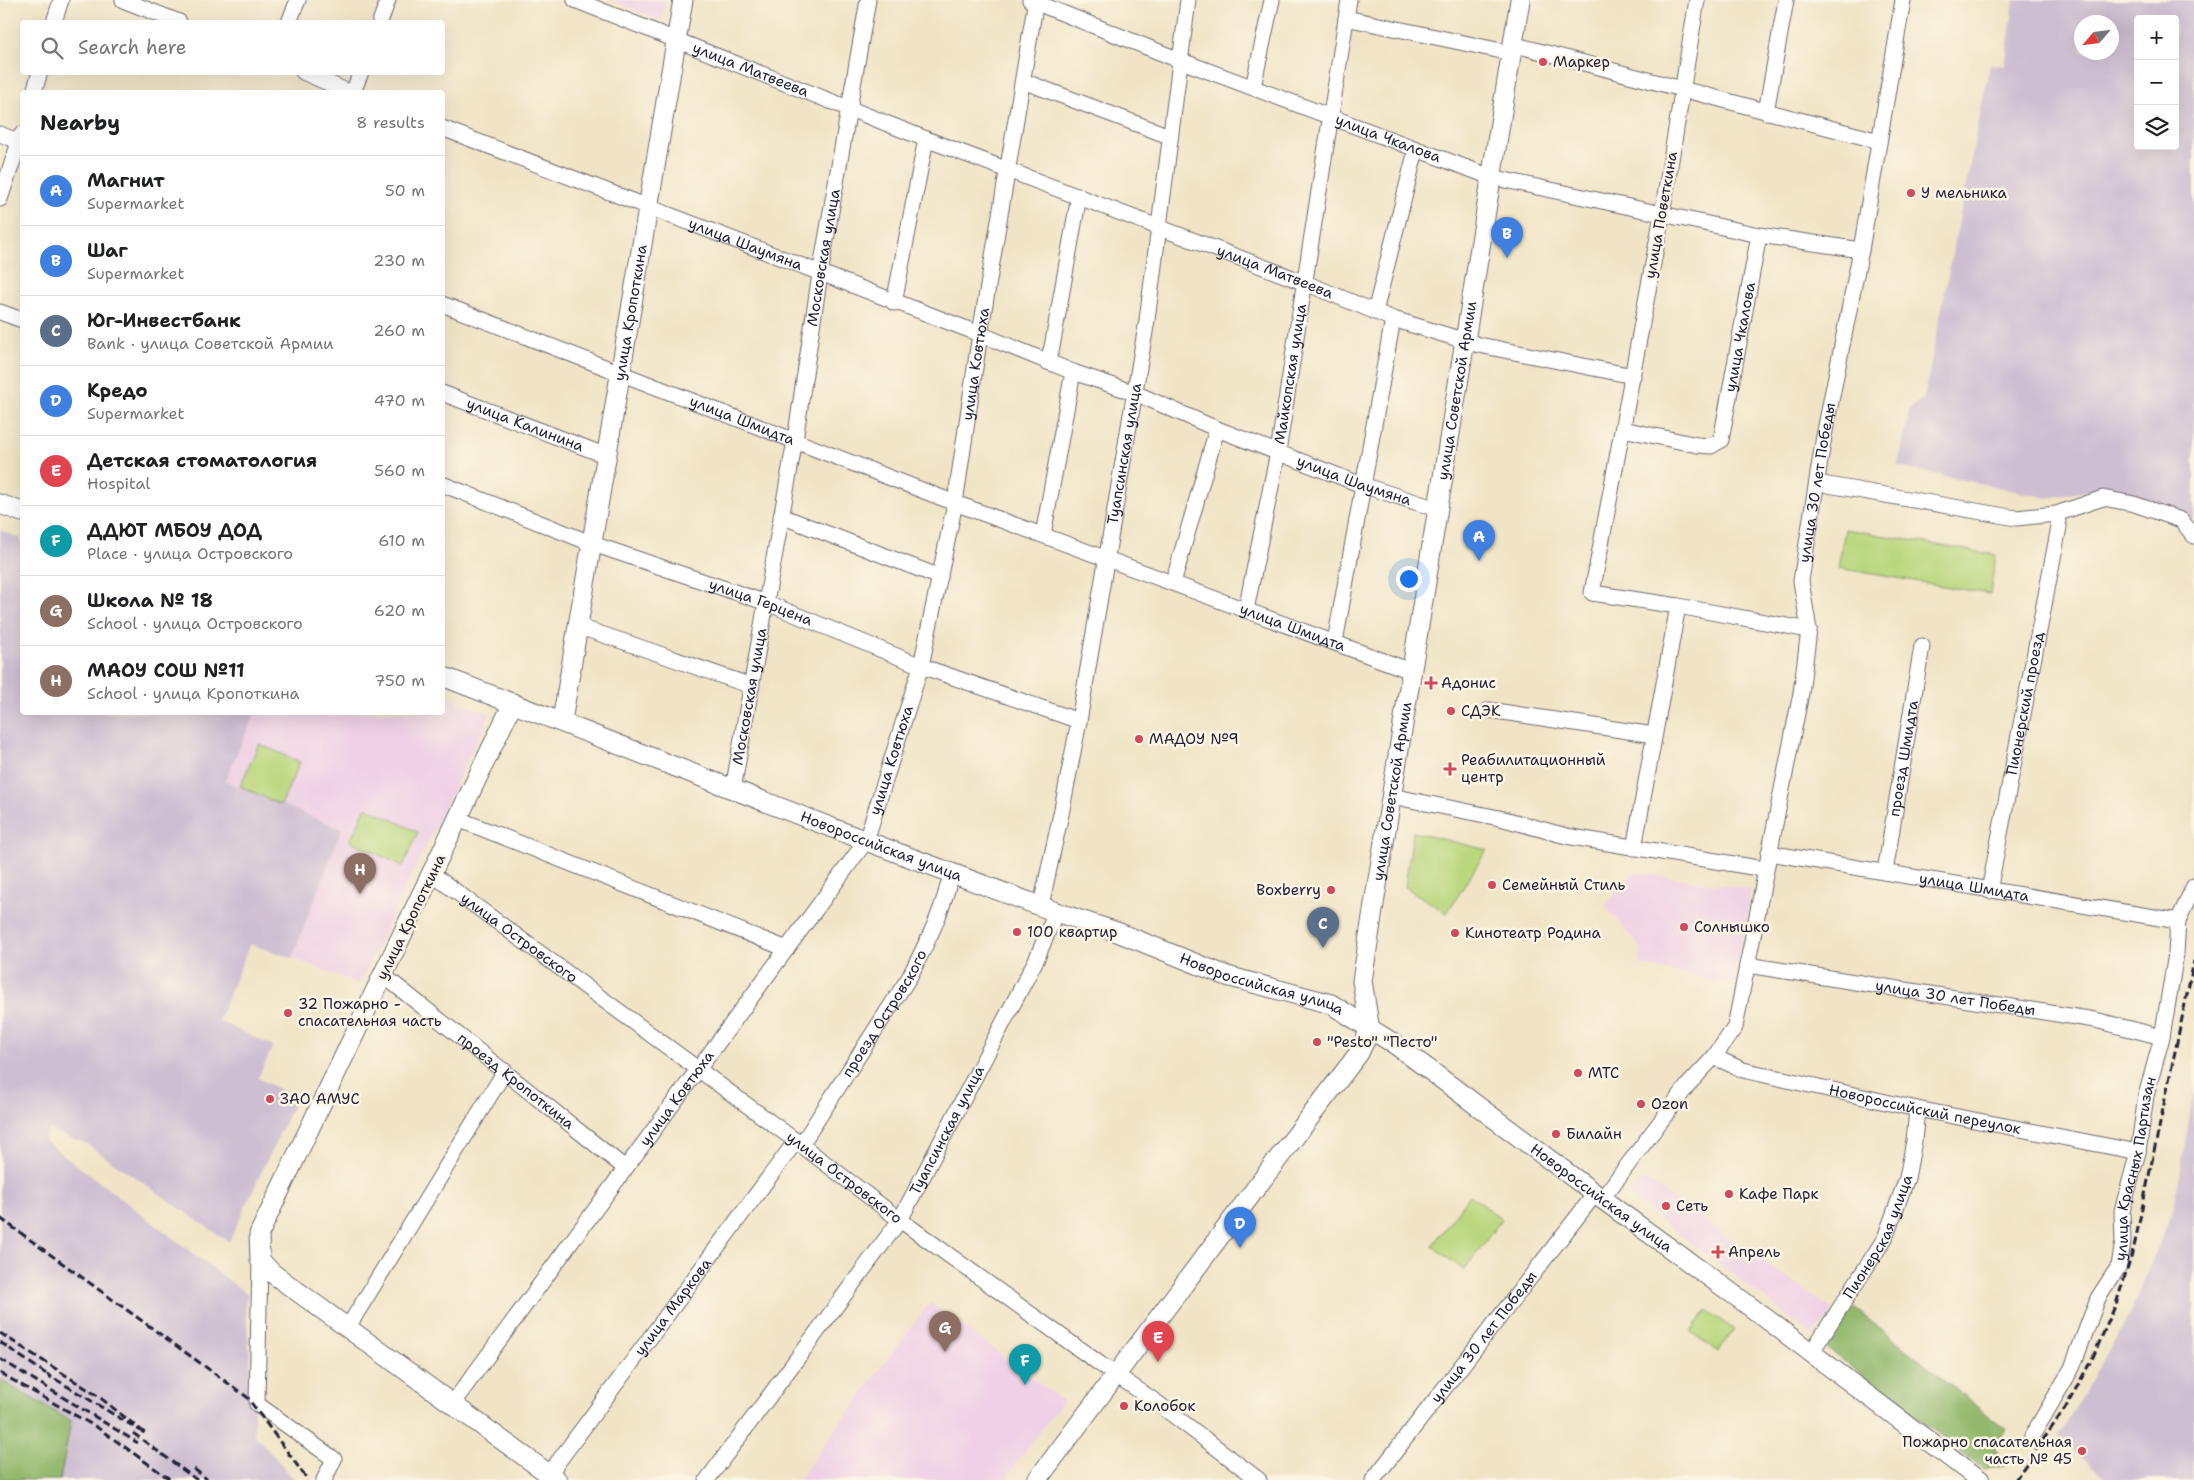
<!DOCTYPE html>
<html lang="en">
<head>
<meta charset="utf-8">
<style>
  :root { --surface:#fff; --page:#f2f2f2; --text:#202124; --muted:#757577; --line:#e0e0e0; --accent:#d1495b }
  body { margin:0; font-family:"Shantell Sans",sans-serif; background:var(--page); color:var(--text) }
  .controls { position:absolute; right:15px; top:15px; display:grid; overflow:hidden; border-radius:5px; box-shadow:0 5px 20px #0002 }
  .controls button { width:45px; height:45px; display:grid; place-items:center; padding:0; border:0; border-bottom:1px solid var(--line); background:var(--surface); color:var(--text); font:25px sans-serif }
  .compass { position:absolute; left:2074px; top:15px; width:45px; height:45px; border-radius:50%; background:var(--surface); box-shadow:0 5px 20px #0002; rotate:242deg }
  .you { position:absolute; left:1408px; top:578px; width:18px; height:18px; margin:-12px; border:4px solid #fff; border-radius:50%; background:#1a73e8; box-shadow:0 0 0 8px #1a73e833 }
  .badge { display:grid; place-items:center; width:32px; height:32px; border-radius:50%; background:var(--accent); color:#fff; font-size:16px; font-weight:700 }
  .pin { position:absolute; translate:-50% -41px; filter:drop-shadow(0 1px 2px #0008) }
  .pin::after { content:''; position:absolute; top:26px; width:18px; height:15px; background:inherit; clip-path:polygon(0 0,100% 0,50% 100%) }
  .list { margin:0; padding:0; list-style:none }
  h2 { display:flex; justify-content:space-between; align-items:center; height:65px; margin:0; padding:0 20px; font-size:21px }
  h2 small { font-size:16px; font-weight:400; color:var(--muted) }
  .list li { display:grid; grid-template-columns:32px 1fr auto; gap:15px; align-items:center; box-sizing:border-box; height:70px; padding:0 20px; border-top:1px solid var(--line) }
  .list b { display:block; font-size:19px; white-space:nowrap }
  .list p { margin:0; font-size:16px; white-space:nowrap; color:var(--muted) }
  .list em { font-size:16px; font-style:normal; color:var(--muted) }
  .icon { flex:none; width:28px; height:28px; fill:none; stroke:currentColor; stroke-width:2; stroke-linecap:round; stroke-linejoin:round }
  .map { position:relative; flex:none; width:2194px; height:1480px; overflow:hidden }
  .search { position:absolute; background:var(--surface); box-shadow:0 5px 20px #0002; left:20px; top:20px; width:425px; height:55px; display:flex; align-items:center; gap:12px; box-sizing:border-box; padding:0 18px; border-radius:5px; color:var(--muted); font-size:19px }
  .panel { position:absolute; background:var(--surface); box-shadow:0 5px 20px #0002; left:20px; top:90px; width:425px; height:625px; border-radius:5px }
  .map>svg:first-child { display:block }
  .built { fill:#efd0e6 }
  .industrial { fill:#cdbed2; fill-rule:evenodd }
  .green { fill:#b9d77d; stroke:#6e7c5c }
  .forest { fill:#92b86c; stroke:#5a6d54 }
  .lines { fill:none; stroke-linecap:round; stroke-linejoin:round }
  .minor-casing { stroke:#6a666c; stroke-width:17 }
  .major-casing { stroke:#6a666c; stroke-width:21 }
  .minor { stroke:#fff; stroke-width:15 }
  .major { stroke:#fff; stroke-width:19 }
  .rail { stroke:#22223b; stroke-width:3; stroke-dasharray:8 4; stroke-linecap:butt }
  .poi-dot { fill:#d1495b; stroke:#fcf5e5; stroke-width:2 }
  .labels { text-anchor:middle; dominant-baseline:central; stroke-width:5; stroke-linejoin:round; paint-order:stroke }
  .poi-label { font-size:15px; fill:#22223b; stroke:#fcf5e5; text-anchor:start }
  .street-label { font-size:15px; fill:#22223b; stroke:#fcf5e5 }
</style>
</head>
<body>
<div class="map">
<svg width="2194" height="1480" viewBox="0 0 2194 1480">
  <rect width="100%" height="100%" fill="#fcf5e5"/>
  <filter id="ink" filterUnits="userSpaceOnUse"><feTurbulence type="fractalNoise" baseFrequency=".02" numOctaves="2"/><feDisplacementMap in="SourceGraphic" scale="10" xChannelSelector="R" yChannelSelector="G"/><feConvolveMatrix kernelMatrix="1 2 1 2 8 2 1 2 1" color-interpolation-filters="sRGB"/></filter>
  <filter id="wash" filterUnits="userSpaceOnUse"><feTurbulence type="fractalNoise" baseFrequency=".0096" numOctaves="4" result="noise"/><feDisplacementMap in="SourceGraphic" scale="20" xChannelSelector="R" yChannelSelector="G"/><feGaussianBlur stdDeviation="1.12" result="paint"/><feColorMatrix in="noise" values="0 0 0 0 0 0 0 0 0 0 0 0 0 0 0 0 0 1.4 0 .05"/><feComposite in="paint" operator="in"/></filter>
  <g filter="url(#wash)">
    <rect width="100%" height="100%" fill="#f1e4c6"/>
    <path class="built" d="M610 0H666L662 21Z
      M443 696 490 714 359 984 292 958 342 829 225 781 255 713 442 712Z
      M1633 872 1751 889 1734 985 1640 965 1641 948 1605 906Z
      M1644 1178 1833 1310 1814 1336 1629 1196Z
      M930 1302 1063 1401 1004 1480H798Z"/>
    <path class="industrial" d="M2014 0H2194V521L2097 489 2048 498 1898 466 1910 408 1924 398 1990 64 2005 66ZM2138 19H2175V146H2138ZM2082 22H2112V52H2082Z
      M0 530 22 539V712L255 713 225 781 342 829 292 958 250 944 218 1021 273 1046 258 1078 296 1098 229 1242 85 1143 49 1130 44 1140 248 1295 245 1304 254 1402V1434L295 1480H0Z
      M2194 1090V1480H2108L2058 1437 2129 1315 2174 1209Z"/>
    <path class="green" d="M1845 529 1996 555 1990 594 1838 568Z
      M259 744 300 762 281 805 240 786Z
      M366 807 418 832 403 866 350 841Z
      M1413 832 1487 850 1447 913 1405 887Z
      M1470 1195 1502 1219 1464 1270 1432 1246Z
      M1707 1310 1734 1330 1718 1352 1691 1332Z"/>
    <path class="forest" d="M1854 1308 2006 1429 1994 1448 2006 1465 1984 1469 1822 1344Z
      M0 1380 71 1421 60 1480H0Z"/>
  </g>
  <g filter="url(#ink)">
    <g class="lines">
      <g class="minor-casing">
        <g id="minor">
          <path d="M123 0 179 22"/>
          <path id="s1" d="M575 0 926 139 1303 282 1393 319 1479 345 1633 376"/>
          <path id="s2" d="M1030 0 1179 60 1491 177 1759 235 1861 250"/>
          <path d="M1697 0 1662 215 1592 593 1678 606 1809 630"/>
          <path d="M1346 18 1511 53"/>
          <path d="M54 22 61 0"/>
          <path d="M289 22 298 0"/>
          <path d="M380 22 388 0"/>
          <path d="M1512 44 1879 141"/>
          <path d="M303 72 349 92"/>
          <path d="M1023 81 1169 136"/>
          <path d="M1253 87 1272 0"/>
          <path d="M34 92 40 72"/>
          <path d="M353 92 361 72"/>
          <path d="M1766 112 1786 0"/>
          <path id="s3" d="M442 128 980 334 1073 372 1135 393 1217 429 1362 485 1437 509"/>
          <path d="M0 134 22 143"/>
          <path d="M0 199 22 134"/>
          <path d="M894 303 926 139"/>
          <path id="s4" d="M442 304 955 503 1411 671"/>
          <path d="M0 312 22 320"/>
          <path d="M1375 312 1416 150"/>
          <path d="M1047 362 1052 347 1079 196"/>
          <path id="s5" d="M442 393 607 456"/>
          <path id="s6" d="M1623 429 1697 445 1711 446 1721 440 1759 235"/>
          <path d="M1817 483 2016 518 2056 514 2103 498 2134 504 2181 520 2194 536"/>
          <path id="s7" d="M442 484 593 544 767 603 921 666 1079 721"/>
          <path d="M781 516 940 577"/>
          <path d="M1043 535 1073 372"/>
          <path d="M1173 583 1217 429"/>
          <path id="s8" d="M1246 610 1278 452 1349 0"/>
          <path d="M579 627C637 645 694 667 752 686"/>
          <path d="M1335 642 1393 319"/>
          <path d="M1489 710 1654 735"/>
          <path id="s9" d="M733 789 795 440 820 274 868 0"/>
          <path d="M1391 796 1504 819 1566 836 1764 869"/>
          <path d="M458 819 787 949"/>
          <path d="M1634 848 1678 606"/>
          <path id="s10" d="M1769 853 2178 921"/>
          <path id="s11" d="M1885 872 1922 646"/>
          <path id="s12" d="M432 874 796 1141 900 1220 1100 1364 1156 1402 1259 1480"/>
          <path id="s13" d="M1989 891 2059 527 2056 514"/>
          <path id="s14" d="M1041 905 1061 814 1079 721 1147 320 1188 0"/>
          <path id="s15" d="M1747 965 2095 1020 2162 1037"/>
          <path id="s16" d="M383 975 625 1168"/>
          <path id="s17" d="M1714 1057 1743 1070 1917 1109 2138 1152"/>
          <path id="s18" d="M801 1145 910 976C926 944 945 908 951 872"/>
          <path id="s19" d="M1602 1199 1688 1085 1714 1057 1735 1027 1801 693 1809 630 1801 581 1824 436 1861 250 1903 0"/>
          <path d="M260 1260 257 1404 334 1459 324 1480"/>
          <path d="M348 1327 505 1071"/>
          <path id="s20" d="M1811 1353 1885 1238 1907 1178 1914 1141 1917 1109"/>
          <path id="s21" d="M453 1403 866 841 921 666 955 503 980 334 1036 0"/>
          <path id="s22" d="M2032 1436 2072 1368 2098 1298 2119 1266 2123 1242 2122 1211 2138 1152 2146 1096 2162 1037 2176 954 2178 921 2194 886"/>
          <path id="s23" d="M549 1474 796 1141"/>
          <path id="s24" d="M707 1480 900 1220 1037 958 1056 912"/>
          <path id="s25" d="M1373 1480 1595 1194"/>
        </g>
      </g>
      <g class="major-casing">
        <g id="major">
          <path d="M0 504 22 512"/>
          <path id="s26" d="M442 676 866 841 1056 912 1117 932 1227 976 1331 1004 1396 1045 1602 1199 1744 1302 1980 1480"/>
          <path d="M513 703 259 1234 260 1260 272 1273 557 1480"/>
          <path id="s27" d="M562 721 683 0"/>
          <path id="s28" d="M1037 1480 1271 1168 1359 1053 1370 1030 1362 981 1374 904 1520 0"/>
        </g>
      </g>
      <use href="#minor" class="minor"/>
      <use href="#major" class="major"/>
      <path class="rail" d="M0 1218 247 1397 308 1480
        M0 1333 98 1396 146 1434 47 1374
        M0 1342 52 1378
        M0 1359 138 1443
        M0 1373 98 1428 171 1480
        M133 1433 197 1480
        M194 1469 208 1480
        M2015 1480 2066 1407 2093 1357 2116 1304 2134 1247 2194 961"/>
    </g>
  </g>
  <g class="poi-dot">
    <circle cx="1543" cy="62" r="5"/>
    <circle cx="1911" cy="193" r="5"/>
    <path d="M1428.5 675.5h5v5h5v5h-5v5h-5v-5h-5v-5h5z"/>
    <circle cx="1451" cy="711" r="5"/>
    <circle cx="1139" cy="739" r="5"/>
    <path d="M1447.5 761.5h5v5h5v5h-5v5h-5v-5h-5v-5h5z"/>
    <circle cx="1492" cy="885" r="5"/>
    <circle cx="1331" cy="890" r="5"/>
    <circle cx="1684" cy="927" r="5"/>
    <circle cx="1017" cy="932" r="5"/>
    <circle cx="1455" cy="933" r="5"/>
    <circle cx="288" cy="1013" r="5"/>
    <circle cx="1317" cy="1042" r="5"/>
    <circle cx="1578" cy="1073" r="5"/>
    <circle cx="270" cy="1099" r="5"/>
    <circle cx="1641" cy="1104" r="5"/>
    <circle cx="1556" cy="1134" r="5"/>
    <circle cx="1729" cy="1194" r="5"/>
    <circle cx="1666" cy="1206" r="5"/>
    <path d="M1715.5 1244.5h5v5h5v5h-5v5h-5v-5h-5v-5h5z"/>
    <circle cx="1124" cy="1406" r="5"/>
    <circle cx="2082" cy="1451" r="5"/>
  </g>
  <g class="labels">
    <g class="poi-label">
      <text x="1553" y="62">Маркер</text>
      <text x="1921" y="193">У мельника</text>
      <text x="1441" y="683">Адонис</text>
      <text x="1461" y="711">СДЭК</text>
      <text x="1149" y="739">МАДОУ №9</text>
      <text x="1461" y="760">Реабилитационный<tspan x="1461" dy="17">центр</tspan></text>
      <text x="1502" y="885">Семейный Стиль</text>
      <text x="1321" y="890" text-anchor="end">Boxberry</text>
      <text x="1694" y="927">Солнышко</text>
      <text x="1027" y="932">100 квартир</text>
      <text x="1465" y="933">Кинотеатр Родина</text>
      <text x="298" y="1004">32 Пожарно -<tspan x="298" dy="17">спасательная часть</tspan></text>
      <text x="1327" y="1042">"Pesto" "Песто"</text>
      <text x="1588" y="1073">МТС</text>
      <text x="280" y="1099">ЗАО АМУС</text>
      <text x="1651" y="1104">Ozon</text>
      <text x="1566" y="1134">Билайн</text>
      <text x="1739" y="1194">Кафе Парк</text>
      <text x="1676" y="1206">Сеть</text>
      <text x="1728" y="1252">Апрель</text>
      <text x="1134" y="1406">Колобок</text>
      <text x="2072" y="1442" text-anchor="end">Пожарно спасательная<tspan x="2072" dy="17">часть № 45</tspan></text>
    </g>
    <g class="street-label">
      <text stroke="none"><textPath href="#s1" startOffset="189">улица Матвеева</textPath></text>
      <text stroke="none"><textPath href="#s2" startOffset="384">улица Чкалова</textPath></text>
      <text transform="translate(1661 215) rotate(-80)">улица Поветкина</text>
      <text stroke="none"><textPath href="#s3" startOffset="325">улица Шаумяна</textPath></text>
      <text stroke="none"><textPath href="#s9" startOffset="539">Московская улица</textPath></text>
      <text stroke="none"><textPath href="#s1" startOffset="751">улица Матвеева</textPath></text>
      <text stroke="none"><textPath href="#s27" startOffset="414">улица Кропоткина</textPath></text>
      <text stroke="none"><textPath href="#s6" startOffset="206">улица Чкалова</textPath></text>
      <text stroke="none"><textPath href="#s21" startOffset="1188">улица Ковтюха</textPath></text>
      <text stroke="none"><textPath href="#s8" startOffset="240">Майкопская улица</textPath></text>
      <text stroke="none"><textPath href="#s28" startOffset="1208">улица Советской Армии</textPath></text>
      <text stroke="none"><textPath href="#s4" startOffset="322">улица Шмидта</textPath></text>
      <text stroke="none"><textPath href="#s5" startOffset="89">улица Калинина</textPath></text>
      <text stroke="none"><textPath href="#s14" startOffset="459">Туапсинская улица</textPath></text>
      <text stroke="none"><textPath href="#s3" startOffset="978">улица Шаумяна</textPath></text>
      <text stroke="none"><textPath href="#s19" startOffset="771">улица 30 лет Победы</textPath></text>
      <text stroke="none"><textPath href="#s7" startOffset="340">улица Герцена</textPath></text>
      <text stroke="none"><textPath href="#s4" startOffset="910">улица Шмидта</textPath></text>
      <text stroke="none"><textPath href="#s9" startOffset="94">Московская улица</textPath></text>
      <text stroke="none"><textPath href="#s13" startOffset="191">Пионерский проезд</textPath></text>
      <text stroke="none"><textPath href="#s11" startOffset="115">проезд Шмидта</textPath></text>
      <text stroke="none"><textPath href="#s21" startOffset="782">улица Ковтюха</textPath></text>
      <text stroke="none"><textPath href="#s28" startOffset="802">улица Советской Армии</textPath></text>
      <text stroke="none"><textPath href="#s26" startOffset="471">Новороссийская улица</textPath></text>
      <text stroke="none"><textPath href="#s10" startOffset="208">улица Шмидта</textPath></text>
      <text transform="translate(411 917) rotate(-64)">улица Кропоткина</text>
      <text stroke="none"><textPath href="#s12" startOffset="108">улица Островского</textPath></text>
      <text stroke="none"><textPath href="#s26" startOffset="876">Новороссийская улица</textPath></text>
      <text stroke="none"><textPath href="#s15" startOffset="211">улица 30 лет Победы</textPath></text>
      <text stroke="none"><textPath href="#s18" startOffset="156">проезд Островского</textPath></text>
      <text stroke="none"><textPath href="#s16" startOffset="170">проезд Кропоткина</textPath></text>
      <text stroke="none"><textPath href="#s21" startOffset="378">улица Ковтюха</textPath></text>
      <text stroke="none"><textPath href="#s17" startOffset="218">Новороссийский переулок</textPath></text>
      <text stroke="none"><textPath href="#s24" startOffset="425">Туапсинская улица</textPath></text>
      <text stroke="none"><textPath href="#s22" startOffset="291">улица Красных Партизан</textPath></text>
      <text stroke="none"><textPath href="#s12" startOffset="512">улица Островского</textPath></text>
      <text stroke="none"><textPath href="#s26" startOffset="1281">Новороссийская улица</textPath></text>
      <text stroke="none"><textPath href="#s20" startOffset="135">Пионерская улица</textPath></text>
      <text stroke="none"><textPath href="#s23" startOffset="208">улица Маркова</textPath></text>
      <text stroke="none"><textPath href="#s25" startOffset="181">улица 30 лет Победы</textPath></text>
    </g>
  </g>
</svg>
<div class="controls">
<button>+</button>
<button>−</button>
<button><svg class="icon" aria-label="layers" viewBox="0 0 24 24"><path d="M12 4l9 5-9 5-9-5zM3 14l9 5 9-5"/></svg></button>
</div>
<svg class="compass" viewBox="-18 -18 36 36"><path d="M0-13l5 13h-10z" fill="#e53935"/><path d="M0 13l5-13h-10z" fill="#757577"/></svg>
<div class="you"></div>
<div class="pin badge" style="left:1479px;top:561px;background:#3f7fe0">A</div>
<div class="pin badge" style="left:1507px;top:258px;background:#3f7fe0">B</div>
<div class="pin badge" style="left:1323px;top:948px;background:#5c6f8a">C</div>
<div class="pin badge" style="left:1240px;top:1248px;background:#3f7fe0">D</div>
<div class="pin badge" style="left:1158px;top:1362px;background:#e0444e">E</div>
<div class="pin badge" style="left:1025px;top:1385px;background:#0f9aa8">F</div>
<div class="pin badge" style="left:945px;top:1352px;background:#8d6e63">G</div>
<div class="pin badge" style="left:360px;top:894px;background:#8d6e63">H</div>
<div class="search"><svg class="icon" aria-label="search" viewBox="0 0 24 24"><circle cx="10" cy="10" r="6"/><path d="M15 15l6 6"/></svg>Search here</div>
<section class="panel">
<h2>Nearby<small>8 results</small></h2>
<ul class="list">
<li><span class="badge" style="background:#3f7fe0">A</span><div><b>Магнит</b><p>Supermarket</p></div><em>50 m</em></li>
<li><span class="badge" style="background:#3f7fe0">B</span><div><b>Шаг</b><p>Supermarket</p></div><em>230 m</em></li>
<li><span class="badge" style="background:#5c6f8a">C</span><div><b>Юг-Инвестбанк</b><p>Bank · улица Советской Армии</p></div><em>260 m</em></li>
<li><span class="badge" style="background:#3f7fe0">D</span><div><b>Кредо</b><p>Supermarket</p></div><em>470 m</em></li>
<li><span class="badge" style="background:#e0444e">E</span><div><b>Детская стоматология</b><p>Hospital</p></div><em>560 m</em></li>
<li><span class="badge" style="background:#0f9aa8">F</span><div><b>ДДЮТ МБОУ ДОД</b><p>Place · улица Островского</p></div><em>610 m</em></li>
<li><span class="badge" style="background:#8d6e63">G</span><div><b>Школа № 18</b><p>School · улица Островского</p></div><em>620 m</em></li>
<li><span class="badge" style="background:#8d6e63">H</span><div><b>МАОУ СОШ №11</b><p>School · улица Кропоткина</p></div><em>750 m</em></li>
</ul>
</section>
</div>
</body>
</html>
